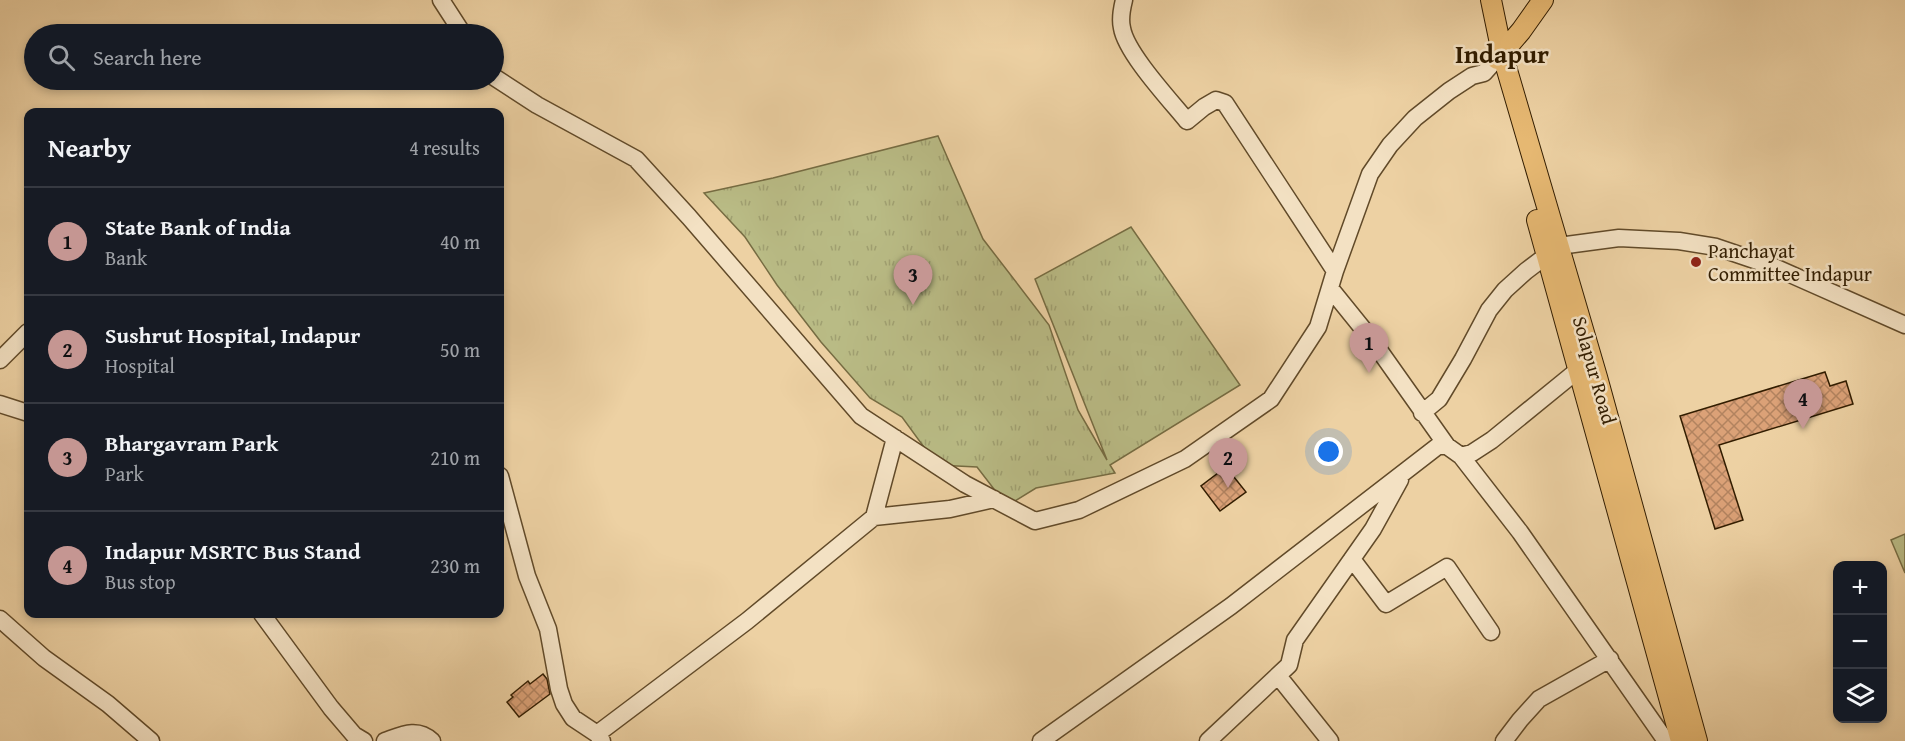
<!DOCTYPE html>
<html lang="en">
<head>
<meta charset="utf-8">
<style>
  :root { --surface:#171b24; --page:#242831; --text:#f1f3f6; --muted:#9ea1a6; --line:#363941; --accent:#c59692 }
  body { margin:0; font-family:"Gentium Book Plus",serif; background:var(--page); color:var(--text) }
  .controls { position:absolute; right:18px; bottom:18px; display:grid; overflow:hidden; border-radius:12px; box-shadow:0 3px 9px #0003 }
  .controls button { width:54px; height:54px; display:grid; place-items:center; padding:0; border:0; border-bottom:2px solid var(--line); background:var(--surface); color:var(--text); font:30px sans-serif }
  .you { position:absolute; left:1329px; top:452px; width:21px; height:21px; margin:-15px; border:4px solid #fff; border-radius:50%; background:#1a73e8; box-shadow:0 0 0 9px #1a73e833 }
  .badge { display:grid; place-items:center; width:39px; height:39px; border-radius:50%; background:var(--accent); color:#111; font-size:20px; font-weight:700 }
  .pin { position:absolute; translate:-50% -50px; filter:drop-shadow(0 2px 3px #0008) }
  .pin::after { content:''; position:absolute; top:32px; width:21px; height:18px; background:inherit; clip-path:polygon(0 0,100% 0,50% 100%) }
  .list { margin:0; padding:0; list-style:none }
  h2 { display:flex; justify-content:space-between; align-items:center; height:78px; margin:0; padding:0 24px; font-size:26px }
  h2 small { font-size:20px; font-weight:400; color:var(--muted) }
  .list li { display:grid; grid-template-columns:39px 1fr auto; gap:18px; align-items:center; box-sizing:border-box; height:108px; padding:0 24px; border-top:2px solid var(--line) }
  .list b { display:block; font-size:22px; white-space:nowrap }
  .list p { margin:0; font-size:20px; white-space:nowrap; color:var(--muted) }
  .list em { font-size:20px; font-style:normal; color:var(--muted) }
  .icon { flex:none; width:33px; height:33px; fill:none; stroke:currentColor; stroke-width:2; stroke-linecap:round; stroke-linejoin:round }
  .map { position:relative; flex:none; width:1905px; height:741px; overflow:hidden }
  .search { position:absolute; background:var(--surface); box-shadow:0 3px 9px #0003; left:24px; top:24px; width:480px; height:66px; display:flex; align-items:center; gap:15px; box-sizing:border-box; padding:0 21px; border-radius:33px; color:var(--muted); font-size:22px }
  .panel { position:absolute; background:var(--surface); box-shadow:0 3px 9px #0003; left:24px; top:108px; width:480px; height:510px; border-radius:12px }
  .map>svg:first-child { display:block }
  .grass { fill:url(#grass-tufts); stroke:#766c42; stroke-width:1.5 }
  .garden { fill:#b9bb85; stroke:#766c42; stroke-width:1.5 }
  .building { fill:url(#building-cross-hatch); stroke:#321d00; stroke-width:1.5 }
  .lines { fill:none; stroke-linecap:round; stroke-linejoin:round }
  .minor-casing { stroke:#614a29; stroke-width:19 }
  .major-casing { stroke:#321d00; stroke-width:22 }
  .minor { stroke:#f3e1c3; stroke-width:16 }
  .major { stroke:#e6b872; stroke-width:20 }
  .poi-dot { fill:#8f2418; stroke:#f3e1c3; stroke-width:2 }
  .labels { text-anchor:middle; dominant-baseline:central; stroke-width:5; stroke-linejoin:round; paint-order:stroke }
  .poi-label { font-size:20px; fill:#321d00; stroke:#f3e1c3; text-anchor:start }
  .street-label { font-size:20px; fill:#321d00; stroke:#f3e1c3 }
  .district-label { font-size:26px; font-weight:bold; fill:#321d00; stroke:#f3e1c3 }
</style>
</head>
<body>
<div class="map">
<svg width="1905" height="741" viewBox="0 0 1905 741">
  <defs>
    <pattern id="grass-tufts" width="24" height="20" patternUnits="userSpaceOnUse" patternTransform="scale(1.5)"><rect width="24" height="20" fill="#b9bb85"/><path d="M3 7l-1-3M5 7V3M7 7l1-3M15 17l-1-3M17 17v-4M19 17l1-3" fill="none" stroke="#a0a071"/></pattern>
    <pattern id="building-cross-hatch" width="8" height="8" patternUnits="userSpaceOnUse" patternTransform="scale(1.5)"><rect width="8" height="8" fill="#dba177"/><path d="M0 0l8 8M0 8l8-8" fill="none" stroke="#b2835f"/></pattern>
  </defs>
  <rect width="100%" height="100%" fill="#edd1a3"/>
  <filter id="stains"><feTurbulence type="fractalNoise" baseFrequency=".00333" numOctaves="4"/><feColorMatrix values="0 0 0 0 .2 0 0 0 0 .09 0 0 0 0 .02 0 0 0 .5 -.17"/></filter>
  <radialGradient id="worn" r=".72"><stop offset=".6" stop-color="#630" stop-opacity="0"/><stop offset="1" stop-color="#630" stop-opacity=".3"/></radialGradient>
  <path class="grass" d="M938 136 983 239 1049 325 1078 410 1107 460 1035 279 1131 227 1240 385 1110 465 1115 473 1036 488 1007 506 977 467 937 465 902 417 870 398 821 342 777 285 745 237 704 193 773 178Z"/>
  <path class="garden" d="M1905 534V573L1891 540Z"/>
  <path class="building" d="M1825 372 1830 386 1846 381 1853 404 1719 445 1743 520 1715 529 1680 416Z
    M1226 467 1246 492 1220 511 1201 486Z
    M543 674 547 679 550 694 519 717 507 702 513 697 511 695 528 681 530 684Z"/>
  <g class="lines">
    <g class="minor-casing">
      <path id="minor" d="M441 0 463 34
        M1124 0C1122 8 1120 20 1122 28 1126 53 1170 100 1187 121L1204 107 1216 100 1225 103 1335 271
        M494 77 537 105 636 159 689 217 861 416 965 484 1035 521 1079 510 1185 459 1271 399 1318 327 1335 271 1370 174 1390 145 1415 118 1449 91 1472 76 1484 73 1492 64
        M1330 288 1372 340 1447 446
        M0 360 28 332
        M0 404 28 413
        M1422 413 1439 399 1463 359 1489 310 1505 290 1526 271 1559 246 1619 238 1679 241 1716 247 1772 266 1905 325
        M1461 456 1520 532 1666 741
        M500 476 527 576 548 629 559 689 564 704 573 718 597 734
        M874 517 950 509 994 499
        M1352 559 1386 604 1447 567 1491 632
        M262 614 331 708 354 735 364 741
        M0 619 44 658 108 704 151 741
        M1279 677 1330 741
        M385 741C402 735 417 727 432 741
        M602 741 597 734 747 621 874 517 895 438
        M1041 741 1231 606 1438 446H1447L1461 456 1472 453 1492 440 1578 370
        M1208 741 1289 665 1295 640 1373 529 1400 480
        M1504 741 1520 720 1539 699 1610 659"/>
    </g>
    <g class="major-casing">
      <path id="major" d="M1491 0 1502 53 1597 377 1697 741
        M1497 59 1521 31 1543 0
        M1537 220 1681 741"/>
    </g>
    <use href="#minor" class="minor"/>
    <use href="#major" class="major"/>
  </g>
  <circle class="poi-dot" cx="1696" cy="262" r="6"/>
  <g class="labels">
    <g class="poi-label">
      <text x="1708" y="250">Panchayat<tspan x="1708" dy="23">Committee Indapur</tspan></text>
    </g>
    <g class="street-label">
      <text transform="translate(1595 370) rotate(74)">Solapur Road</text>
    </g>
    <g class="district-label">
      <text x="1502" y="53">Indapur</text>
    </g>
  </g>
  <rect width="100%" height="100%" filter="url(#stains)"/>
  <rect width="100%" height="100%" fill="url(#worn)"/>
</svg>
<div class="controls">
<button>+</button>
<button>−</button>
<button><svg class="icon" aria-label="layers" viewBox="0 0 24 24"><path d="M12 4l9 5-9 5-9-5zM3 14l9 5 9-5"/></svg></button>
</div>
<div class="you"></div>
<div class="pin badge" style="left:1369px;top:373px">1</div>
<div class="pin badge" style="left:1228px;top:488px">2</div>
<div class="pin badge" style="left:913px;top:305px">3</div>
<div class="pin badge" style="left:1803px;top:429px">4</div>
<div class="search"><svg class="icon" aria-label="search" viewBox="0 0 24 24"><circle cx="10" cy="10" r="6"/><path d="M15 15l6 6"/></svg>Search here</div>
<section class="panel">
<h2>Nearby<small>4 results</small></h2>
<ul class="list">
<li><span class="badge">1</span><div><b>State Bank of India</b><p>Bank</p></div><em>40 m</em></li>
<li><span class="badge">2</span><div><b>Sushrut Hospital, Indapur</b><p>Hospital</p></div><em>50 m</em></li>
<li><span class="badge">3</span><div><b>Bhargavram Park</b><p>Park</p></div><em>210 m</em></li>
<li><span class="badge">4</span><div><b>Indapur MSRTC Bus Stand</b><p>Bus stop</p></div><em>230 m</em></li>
</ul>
</section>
</div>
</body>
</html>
